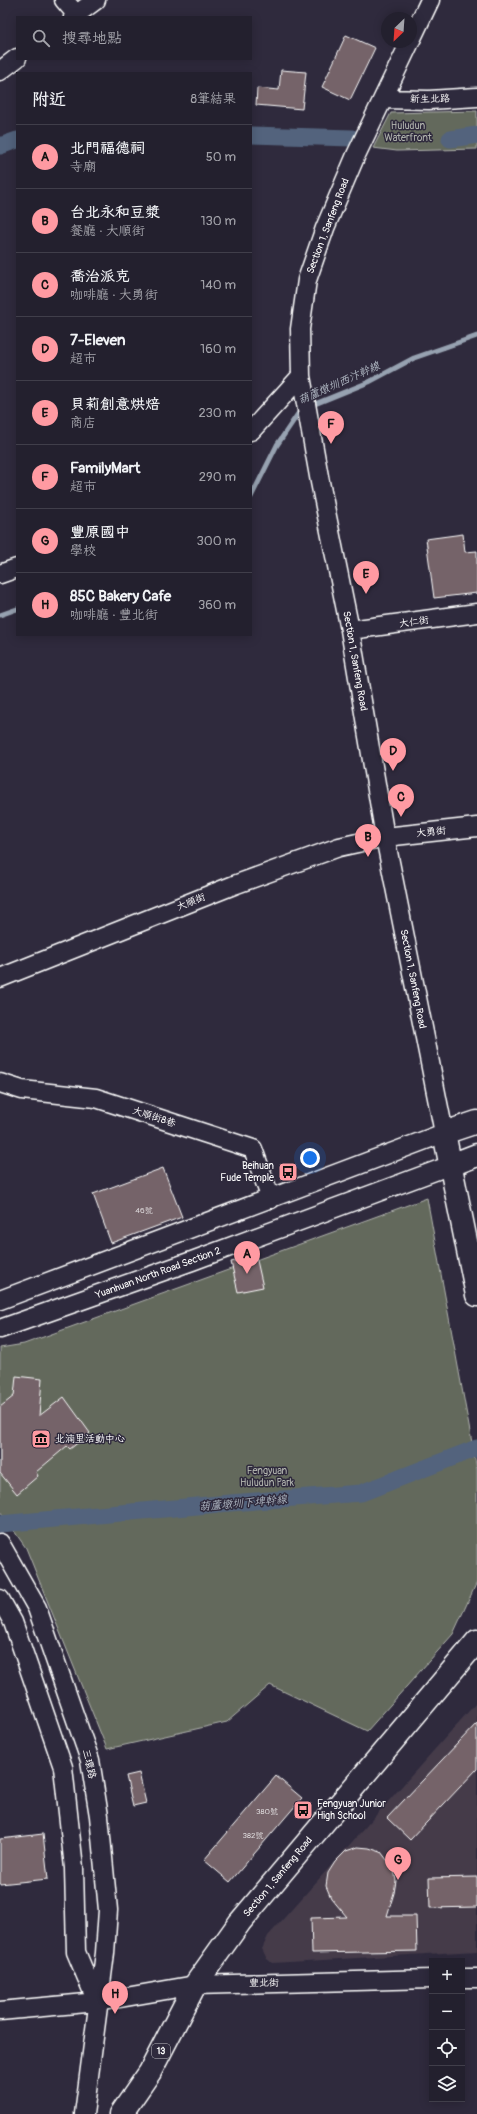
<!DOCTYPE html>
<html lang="zh-TW">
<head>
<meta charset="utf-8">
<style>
  :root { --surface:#23202e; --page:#2b2836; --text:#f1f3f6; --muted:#a3a3aa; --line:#403e4a; --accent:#ff9aa2 }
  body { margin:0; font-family:Pangolin,"LXGW WenKai TC",sans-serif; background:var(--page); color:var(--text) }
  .controls { position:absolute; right:12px; bottom:12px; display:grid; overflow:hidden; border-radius:0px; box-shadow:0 2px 10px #0003 }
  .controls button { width:36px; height:36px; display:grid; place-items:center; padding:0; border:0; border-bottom:1px solid var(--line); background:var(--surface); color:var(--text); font:20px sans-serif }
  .compass { position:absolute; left:381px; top:12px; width:36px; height:36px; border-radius:50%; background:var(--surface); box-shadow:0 2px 10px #0003; rotate:205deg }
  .you { position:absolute; left:310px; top:1158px; width:14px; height:14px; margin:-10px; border:3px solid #fff; border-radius:50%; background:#1a73e8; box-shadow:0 0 0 6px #1a73e833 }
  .badge { display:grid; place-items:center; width:26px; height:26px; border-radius:50%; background:var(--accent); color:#111; font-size:13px; font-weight:700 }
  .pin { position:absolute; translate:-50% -33px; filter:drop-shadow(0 1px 2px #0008) }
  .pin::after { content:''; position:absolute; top:21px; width:14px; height:12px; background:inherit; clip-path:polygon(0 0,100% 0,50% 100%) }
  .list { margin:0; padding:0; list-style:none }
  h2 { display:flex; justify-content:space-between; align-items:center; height:52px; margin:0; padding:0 16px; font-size:17px }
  h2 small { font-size:13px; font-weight:400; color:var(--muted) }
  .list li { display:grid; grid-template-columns:26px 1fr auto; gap:12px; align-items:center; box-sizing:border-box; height:64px; padding:0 16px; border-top:1px solid var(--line) }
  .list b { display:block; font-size:15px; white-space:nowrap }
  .list p { margin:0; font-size:13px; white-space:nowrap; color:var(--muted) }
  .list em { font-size:13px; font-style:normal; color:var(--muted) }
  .icon { flex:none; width:22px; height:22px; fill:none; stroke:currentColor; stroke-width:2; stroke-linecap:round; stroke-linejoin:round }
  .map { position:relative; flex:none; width:477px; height:2114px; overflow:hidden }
  .search { position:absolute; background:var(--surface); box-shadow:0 2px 10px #0003; left:16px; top:16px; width:236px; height:44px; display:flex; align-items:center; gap:10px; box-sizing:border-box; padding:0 14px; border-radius:0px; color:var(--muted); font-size:15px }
  .panel { position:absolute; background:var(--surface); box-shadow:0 2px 10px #0003; left:16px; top:72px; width:236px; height:564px; border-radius:0px }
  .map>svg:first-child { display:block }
  .built { fill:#443b4a }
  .green { fill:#63695c; stroke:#b1b4ae }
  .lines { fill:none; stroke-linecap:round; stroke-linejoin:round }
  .stream { stroke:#97a2b1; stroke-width:5 }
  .canal { stroke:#52647d; stroke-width:17 }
  .building { fill:#756369; stroke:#fff }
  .minor-casing { stroke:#fff; stroke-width:21 }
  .major-casing { stroke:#fff; stroke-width:25 }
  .minor { stroke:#2f2a3d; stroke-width:18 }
  .major { stroke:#2f2a3d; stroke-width:22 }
  .labels { text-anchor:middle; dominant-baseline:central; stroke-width:3; stroke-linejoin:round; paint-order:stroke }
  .number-label { font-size:8px; fill:#dcd8da }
  .shield { fill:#2f2a3d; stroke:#c1bfc5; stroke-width:1 }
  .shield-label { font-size:9px; font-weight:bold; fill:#fff }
  .street-label { font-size:10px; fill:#fff; stroke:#2f2a3d }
  .park-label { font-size:10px; fill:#b1b4ae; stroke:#2f2a3d }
  .poi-label { font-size:10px; fill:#fff; stroke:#2f2a3d; text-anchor:start }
  .water-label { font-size:11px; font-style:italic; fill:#b1b9c4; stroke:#2f2a3d }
</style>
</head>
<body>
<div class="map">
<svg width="477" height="2114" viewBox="0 0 477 2114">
  <rect width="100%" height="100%" fill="#2f2a3d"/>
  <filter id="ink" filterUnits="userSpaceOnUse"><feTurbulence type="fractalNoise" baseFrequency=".025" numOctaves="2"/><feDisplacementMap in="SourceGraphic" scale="8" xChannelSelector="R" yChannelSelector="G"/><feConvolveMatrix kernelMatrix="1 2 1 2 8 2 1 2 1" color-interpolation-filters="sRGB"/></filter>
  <g filter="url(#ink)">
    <path class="built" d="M477 1702V1951L272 1963 267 1959 262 1949 268 1936Z"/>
    <path class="green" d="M477 111V149L397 151 373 148 391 113Z
      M427 1198 477 1470V1582L453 1634 367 1731 270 1685 227 1722 107 1749 26 1548 0 1511V1348L24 1344Z"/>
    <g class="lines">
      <path class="stream" d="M310 406 369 382 414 358 477 336
        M251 497 277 445 302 408
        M0 615 17 609"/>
      <path class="canal" d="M251 135 352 138
        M450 139 477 135
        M0 146 17 140
        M0 1524 230 1503 361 1493 477 1448"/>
    </g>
    <path class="building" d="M346 35 375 48 350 100 322 87Z
      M281 70 306 72 302 109 256 105 257 88 279 90Z
      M463 534 465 552 477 551V593L434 598 426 539Z
      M163 1168 182 1217 111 1243 93 1194Z
      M256 1256 263 1287 238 1292 231 1262Z
      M16 1376 42 1379 39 1416 64 1397 90 1433 70 1449 67 1446 36 1472 38 1476 17 1494 0 1473V1407L14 1396Z
      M477 1723V1769L410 1840 387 1818Z
      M139 1773 146 1803 133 1806 126 1776Z
      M276 1776 302 1798 230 1882 204 1860Z
      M43 1834 48 1879 0 1884V1839Z
      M358 1847 369 1848 381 1852 394 1869 396 1881 394 1893 387 1916H416L417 1951 312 1953 311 1918 347 1917 331 1898 326 1886 328 1873 335 1862 346 1851Z
      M477 1877V1907L430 1908 429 1878Z"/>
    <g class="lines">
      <g class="minor-casing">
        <path id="minor" d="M64 0 76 14
          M73 17 96 0
          M411 40 430 0
          M0 71 17 58
          M383 99 429 100 477 97
          M251 431 301 376
          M0 574 17 568
          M350 630 477 613
          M0 978 234 885 339 847 385 837 477 827
          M0 1083 22 1090 96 1098 253 1149 271 1199
          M0 1300 444 1133 385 837 350 630 320 482 301 376 300 329 307 280 325 228 356 155 410 42
          M0 1329 192 1261 451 1165
          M0 1543 37 1608 90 1760 99 1816 108 1910 105 1953 84 2114
          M0 1599 13 1622 63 1767 74 1868 76 1952 97 2002
          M462 1978H477
          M0 2011 97 2002 195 1985 432 1979"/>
      </g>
      <g class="major-casing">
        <path id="major" d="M477 1122 444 1133 477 1295
          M451 1165 477 1155
          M121 2114 150 2072 195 1985 240 1922 477 1641"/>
      </g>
      <use href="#minor" class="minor"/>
      <use href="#major" class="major"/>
    </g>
  </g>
  <defs>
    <g id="bus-square" transform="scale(1)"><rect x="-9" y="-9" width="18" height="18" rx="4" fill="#ff9aa2" stroke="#2f2a3d"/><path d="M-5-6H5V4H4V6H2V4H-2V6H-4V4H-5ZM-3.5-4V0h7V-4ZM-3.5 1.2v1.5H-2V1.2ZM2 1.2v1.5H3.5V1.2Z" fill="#111"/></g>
    <g id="museum-square" transform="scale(1)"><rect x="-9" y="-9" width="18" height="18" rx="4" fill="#ff9aa2" stroke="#2f2a3d"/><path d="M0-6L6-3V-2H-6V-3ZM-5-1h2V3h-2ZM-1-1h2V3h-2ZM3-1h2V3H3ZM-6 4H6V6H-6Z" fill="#111"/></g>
  </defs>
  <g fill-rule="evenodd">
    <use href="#bus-square" x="288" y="1172"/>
    <use href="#museum-square" x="41" y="1439"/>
    <use href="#bus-square" x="303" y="1810"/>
  </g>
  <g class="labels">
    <g class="number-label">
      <text x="144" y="1210">46號</text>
      <text x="267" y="1811">380號</text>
      <text x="253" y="1835">382號</text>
    </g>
    <rect class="shield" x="152" y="2044" width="18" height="14" rx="3"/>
    <g class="shield-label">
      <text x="161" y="2051">13</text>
    </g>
    <g class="street-label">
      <text transform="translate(430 99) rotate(-1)">新生北路</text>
      <text transform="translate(328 226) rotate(-69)">Section 1, Sanfeng Road</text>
      <text transform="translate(414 622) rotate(-8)">大仁街</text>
      <text transform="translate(355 661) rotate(80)">Section 1, Sanfeng Road</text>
      <text transform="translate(431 832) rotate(-6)">大勇街</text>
      <text transform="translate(191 902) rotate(-22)">大順街</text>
      <text transform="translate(413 979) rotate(79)">Section 1, Sanfeng Road</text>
      <text transform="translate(154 1117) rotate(18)">大順街8巷</text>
      <text transform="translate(158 1273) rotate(-20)">Yuanhuan North Road Section 2</text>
      <text transform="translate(89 1764) rotate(77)">三環路</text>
      <text transform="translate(278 1877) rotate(-50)">Section 1, Sanfeng Road</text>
      <text transform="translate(264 1983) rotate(-1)">豐北街</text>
    </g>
    <g class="park-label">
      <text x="408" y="126">Huludun<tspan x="408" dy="12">Waterfront</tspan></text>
      <text x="267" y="1471">Fengyuan<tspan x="267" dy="12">Huludun Park</tspan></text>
    </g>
    <g class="poi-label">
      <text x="274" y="1166" text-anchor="end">Beihuan<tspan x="274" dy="12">Fude Temple</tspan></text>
      <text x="55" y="1439">北湳里活動中心</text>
      <text x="317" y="1804">Fengyuan Junior<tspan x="317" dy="12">High School</tspan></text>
    </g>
    <g class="water-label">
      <text transform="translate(339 383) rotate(-24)">葫蘆燉圳西汴幹線</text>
      <text transform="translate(243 1503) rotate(-5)">葫蘆墩圳下埤幹線</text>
    </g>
  </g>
</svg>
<div class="controls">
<button>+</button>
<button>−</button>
<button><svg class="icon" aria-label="locate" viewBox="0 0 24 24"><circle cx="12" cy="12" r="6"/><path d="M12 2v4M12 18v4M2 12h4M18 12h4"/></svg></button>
<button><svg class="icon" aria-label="layers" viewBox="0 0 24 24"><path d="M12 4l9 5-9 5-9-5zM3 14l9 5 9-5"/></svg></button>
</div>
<svg class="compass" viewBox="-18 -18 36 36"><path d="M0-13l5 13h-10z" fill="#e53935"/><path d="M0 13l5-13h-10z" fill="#a3a3aa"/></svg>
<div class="you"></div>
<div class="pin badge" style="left:247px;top:1274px">A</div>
<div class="pin badge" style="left:368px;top:857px">B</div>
<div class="pin badge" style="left:401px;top:817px">C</div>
<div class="pin badge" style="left:393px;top:771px">D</div>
<div class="pin badge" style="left:366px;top:594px">E</div>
<div class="pin badge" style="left:331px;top:444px">F</div>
<div class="pin badge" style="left:398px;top:1880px">G</div>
<div class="pin badge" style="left:115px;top:2014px">H</div>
<div class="search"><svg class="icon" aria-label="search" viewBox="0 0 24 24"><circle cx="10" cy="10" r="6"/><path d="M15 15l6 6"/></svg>搜尋地點</div>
<section class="panel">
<h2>附近<small>8筆結果</small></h2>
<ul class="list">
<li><span class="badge">A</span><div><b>北門福德祠</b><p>寺廟</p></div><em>50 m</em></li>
<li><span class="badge">B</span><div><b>台北永和豆漿</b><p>餐廳 · 大順街</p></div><em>130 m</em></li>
<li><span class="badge">C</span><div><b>喬治派克</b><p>咖啡廳 · 大勇街</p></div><em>140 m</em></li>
<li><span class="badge">D</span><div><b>7-Eleven</b><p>超市</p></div><em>160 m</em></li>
<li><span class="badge">E</span><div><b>貝莉創意烘焙</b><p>商店</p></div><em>230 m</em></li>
<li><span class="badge">F</span><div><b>FamilyMart</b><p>超市</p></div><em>290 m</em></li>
<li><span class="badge">G</span><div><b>豐原國中</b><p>學校</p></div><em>300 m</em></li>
<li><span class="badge">H</span><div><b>85C Bakery Cafe</b><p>咖啡廳 · 豐北街</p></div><em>360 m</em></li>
</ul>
</section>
</div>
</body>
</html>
